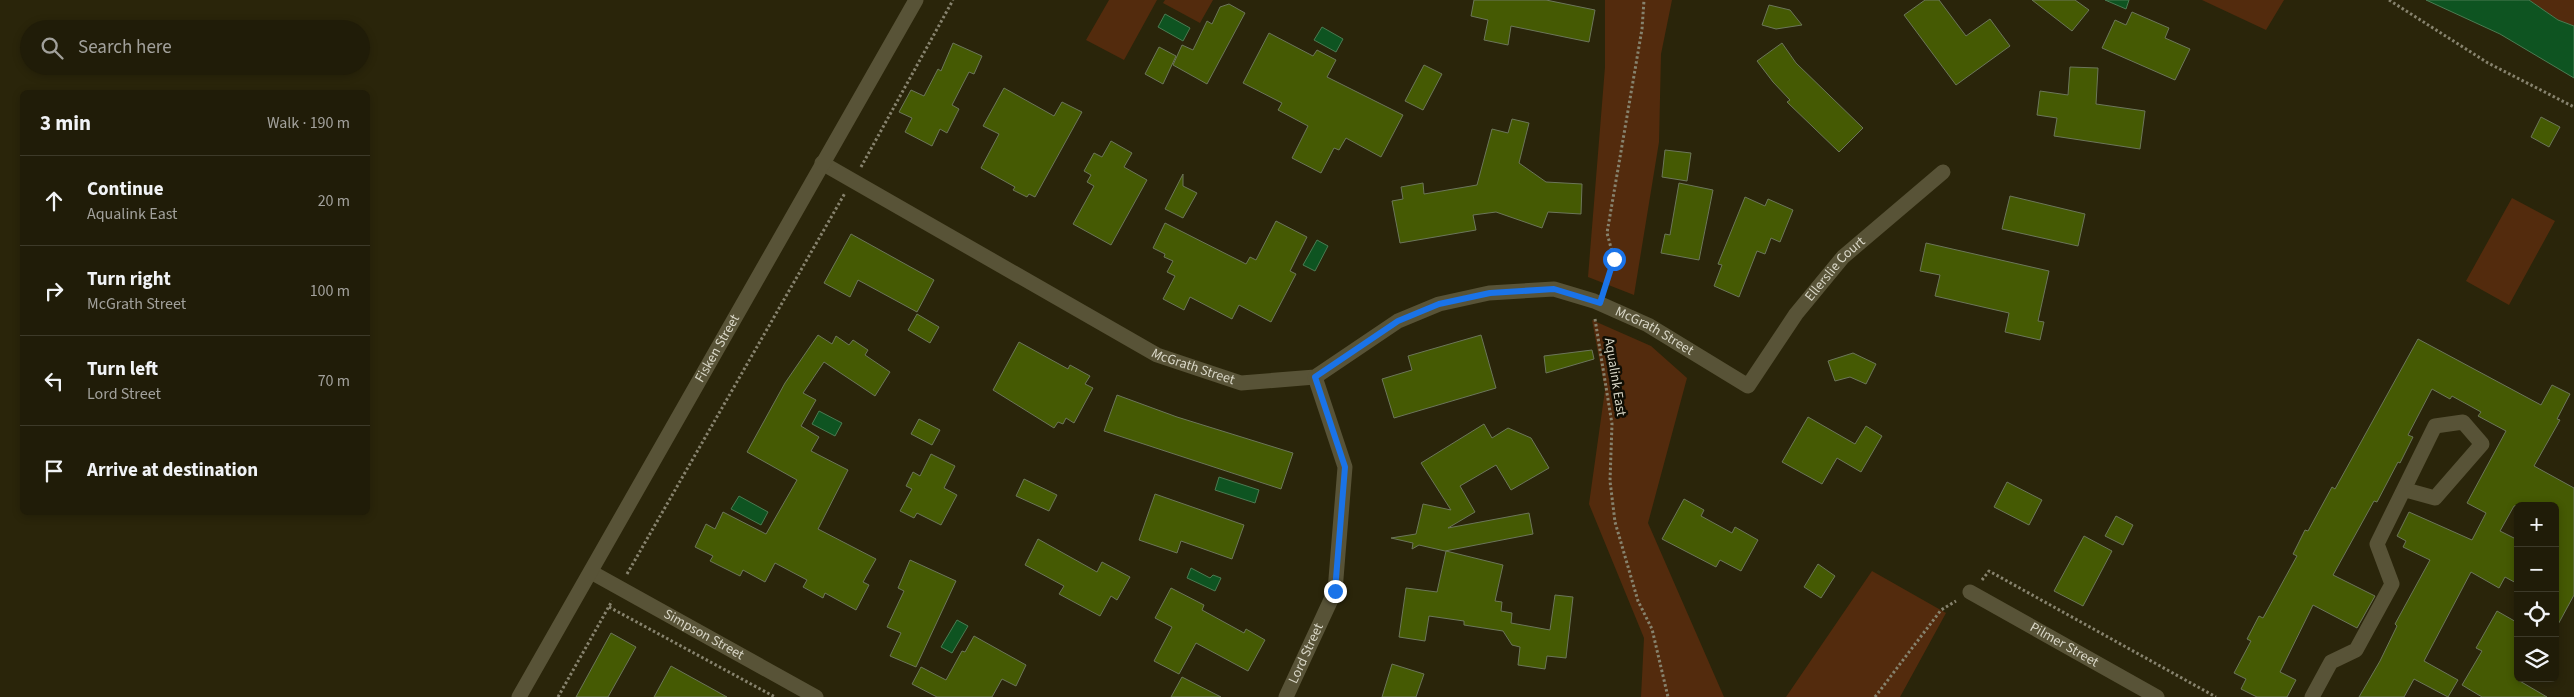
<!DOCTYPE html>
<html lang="en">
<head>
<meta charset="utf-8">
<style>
  :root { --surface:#201c08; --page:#282512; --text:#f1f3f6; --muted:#a2a19c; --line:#3d3a29 }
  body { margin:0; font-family:"Source Sans 3",sans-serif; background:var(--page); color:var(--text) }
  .controls { position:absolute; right:15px; bottom:15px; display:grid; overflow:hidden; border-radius:8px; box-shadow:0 2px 8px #0003 }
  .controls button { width:45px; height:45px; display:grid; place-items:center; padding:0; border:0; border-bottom:1px solid var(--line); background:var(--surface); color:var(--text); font:25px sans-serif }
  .stop { position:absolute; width:15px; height:15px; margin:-11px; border:4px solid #1a73e8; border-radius:50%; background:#fff }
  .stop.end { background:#1a73e8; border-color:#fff; box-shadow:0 1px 5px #0008 }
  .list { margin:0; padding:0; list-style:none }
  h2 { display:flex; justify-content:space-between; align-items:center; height:65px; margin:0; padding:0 20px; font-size:21px }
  h2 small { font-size:16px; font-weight:400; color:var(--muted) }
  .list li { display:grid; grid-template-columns:32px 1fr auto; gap:15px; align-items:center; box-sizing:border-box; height:90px; padding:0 20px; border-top:1px solid var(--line) }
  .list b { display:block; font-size:19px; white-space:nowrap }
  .list p { margin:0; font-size:16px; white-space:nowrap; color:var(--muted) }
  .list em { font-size:16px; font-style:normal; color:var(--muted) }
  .icon { flex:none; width:28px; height:28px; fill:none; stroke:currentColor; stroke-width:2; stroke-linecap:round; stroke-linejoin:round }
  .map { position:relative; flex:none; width:2574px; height:697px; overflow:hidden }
  .search { position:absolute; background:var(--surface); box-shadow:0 2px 8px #0003; left:20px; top:20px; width:350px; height:55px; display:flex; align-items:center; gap:12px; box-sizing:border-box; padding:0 18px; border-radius:28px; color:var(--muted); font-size:19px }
  .panel { position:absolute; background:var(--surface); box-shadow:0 2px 8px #0003; left:20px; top:90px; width:350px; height:425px; border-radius:8px }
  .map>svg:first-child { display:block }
  .green { fill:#532b0d }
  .water { fill:#0e5421; stroke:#4b7b52 }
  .building { fill:#455a03; stroke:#6c765a }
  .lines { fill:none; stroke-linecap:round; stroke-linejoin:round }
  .path { stroke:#87836e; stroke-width:3; stroke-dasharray:2.5 2.5; stroke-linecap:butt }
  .street { stroke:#585337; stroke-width:15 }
  .route { stroke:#1a73e8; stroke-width:6 }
  .labels { text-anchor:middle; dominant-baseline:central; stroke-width:5; stroke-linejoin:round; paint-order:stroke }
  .street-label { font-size:14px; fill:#d8d6c6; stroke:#100e04 }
</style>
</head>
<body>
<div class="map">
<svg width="2574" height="697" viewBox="0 0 2574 697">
  <rect width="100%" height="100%" fill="#2a250a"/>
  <path class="green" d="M1109 0H1157L1124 60 1086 40Z
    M1165 0H1213L1200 23 1163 3Z
    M1605 0H1672L1661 54 1659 142 1634 295 1588 277 1605 67Z
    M2202 0H2284L2266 30Z
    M2529 0H2574V26L2558 20Z
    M2512 198 2555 221 2509 305 2466 281Z
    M1592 320 1651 346 1687 378 1648 523 1724 697H1641L1644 638 1589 504 1605 390Z
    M1872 571 1946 613 1900 697H1786Z"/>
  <path class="water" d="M2105 0H2129L2126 9Z
    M2426 0H2529L2558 20 2574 26V78L2500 34Z
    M1165 14 1190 28 1183 41 1158 27Z
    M1322 27 1343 39 1336 52 1314 40Z
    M1317 240 1328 246 1315 271 1303 265Z
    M819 411 842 423 835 436 812 424Z
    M1219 477 1259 490 1255 503 1215 490Z
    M739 496 768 512 761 525 731 509Z
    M1191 568 1210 578 1213 575 1221 578 1215 591 1187 578Z
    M957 620 968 626 952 653 941 647Z"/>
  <path class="building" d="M1474 0H1546L1595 10 1589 42 1511 26 1508 45 1484 40 1488 20 1471 16Z
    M1925 0H1939L1966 36 1990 19 2010 46 1956 85 1904 15Z
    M2032 0H2075L2089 10 2072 31Z
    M1229 4 1245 13 1207 84 1173 65 1182 45 1193 50 1207 21 1212 24 1220 7Z
    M1769 5 1790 10 1802 25 1776 29 1762 25Z
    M2132 12 2169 28 2165 38 2190 49 2175 80 2102 48 2115 20 2126 25Z
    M1269 33 1313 56 1317 50 1336 60 1327 77 1403 115 1381 157 1346 138 1339 150 1334 148 1321 173 1292 158 1308 126 1278 110 1282 103 1243 83Z
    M953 43 982 56 974 74 969 72 952 105 959 109 947 133 940 129 932 146 905 132 912 118 899 112 911 90 924 96 938 69 941 71Z
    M1782 43 1796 63 1863 128 1839 152 1787 102 1790 100 1773 82 1757 61Z
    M1159 47 1176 56 1163 84 1145 74Z
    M1424 65 1442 74 1423 110 1405 101Z
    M2070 67 2098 68 2096 104 2145 111 2140 149 2054 136 2057 118 2037 115 2040 91 2068 95Z
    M1004 88 1054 116 1062 102 1082 112 1035 197 1029 194 1027 197 1013 190 1015 187 981 168 999 134 983 126Z
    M2541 117 2560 127 2549 147 2531 137Z
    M1512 119 1529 123 1519 163 1546 182 1582 184 1581 214 1548 212 1542 228 1496 212 1473 215 1476 230 1400 243 1392 201 1403 199 1401 187 1423 183 1424 194 1477 185 1492 129 1508 133Z
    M1111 141 1132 153 1124 167 1147 180 1111 245 1073 224 1094 186 1087 182 1091 175 1084 171 1094 153 1102 157Z
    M1665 150 1691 153 1687 181 1662 177Z
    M1183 174V186L1197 193 1183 218 1165 209Z
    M1679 183 1713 190 1699 260 1661 253 1665 234 1670 235Z
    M2010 196 2085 214 2078 246 2002 229Z
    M1745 197 1765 206 1768 199 1793 210 1780 242 1771 238 1765 254 1757 251 1739 297 1714 286 1722 265 1718 264Z
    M1276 221 1307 237 1290 271 1296 274 1271 322 1239 305 1232 319 1190 297 1184 310 1163 299 1175 276 1167 272 1173 261 1164 257 1165 254 1153 248 1165 223 1246 264 1250 257 1256 260Z
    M851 234 934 280 917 312 858 280 850 297 824 283Z
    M1926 243 2049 271 2038 321 2044 322 2040 340 2005 332 2009 313 1935 296 1940 275 1920 271Z
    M917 314 939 327 930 343 908 330Z
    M818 335 832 344 836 336 849 345 853 340 868 350 865 355 890 372 875 396 824 362 803 393 816 400 801 426 819 437 811 451 848 470 818 529 876 559 863 582 869 585 856 610 825 593 823 598 803 587 807 580 775 563 765 582 743 570 740 576 710 561 713 556 695 547 706 524 715 529 723 512 766 534 797 480 747 452 785 383Z
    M1481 335 1496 388 1394 418 1382 379 1412 370 1408 356Z
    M2418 339 2541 405 2552 385 2570 394 2557 419 2560 420 2534 466 2574 488V595L2555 630V506H2514L2500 531 2518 540V584L2505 577 2499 588 2471 572 2424 661 2458 680 2448 697 2414 679 2404 697H2359L2380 661 2397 626 2395 624 2430 560 2403 547 2406 541 2397 536 2409 512 2472 540 2486 513 2467 503 2506 431 2478 416 2481 412 2452 396 2450 399 2432 389 2408 435 2413 437 2400 463 2398 462 2377 502 2374 501 2333 575 2375 596 2357 628 2313 605 2280 672 2296 680 2287 697H2257L2241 689 2246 679 2234 673 2251 641 2247 639 2259 616 2263 618 2297 556 2293 554 2305 530 2308 531 2332 487 2335 489Z
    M1019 342 1068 369 1070 365 1090 376 1085 384 1093 388 1074 423 1066 418 1063 424 1058 422 1054 428 993 390Z
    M1592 350 1594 359 1546 373 1544 356Z
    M1853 353 1876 364 1866 384 1850 377 1835 381 1828 361Z
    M1117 395 1177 417 1293 453 1281 489 1104 431Z
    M1808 417 1855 444 1866 426 1882 436 1861 472 1837 458 1822 484 1782 462Z
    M919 419 940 430 932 445 911 434Z
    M1484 424 1492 438 1508 428 1531 438 1549 468 1511 490 1496 465 1460 486 1475 512 1448 528 1529 513 1533 534 1445 551 1419 545 1412 549 1413 543 1391 538 1416 534 1423 504 1451 510 1421 463Z
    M931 454 955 466 944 488 957 495 941 525 917 513 914 518 900 511 912 489 906 486 913 472 920 476Z
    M1024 479 1057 495 1049 511 1016 496Z
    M2007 482 2042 500 2029 525 1994 507Z
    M1155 494 1244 525 1232 559 1181 541 1177 553 1139 540Z
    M1684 499 1704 510 1701 516 1732 533 1735 527 1758 540 1741 571 1720 560 1716 567 1662 539Z
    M2116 516 2133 525 2123 545 2105 536Z
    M2084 536 2112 551 2083 606 2054 591Z
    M1038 539 1097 572 1102 562 1130 577 1117 600 1111 596 1100 616 1059 594 1064 586 1025 565Z
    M1446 551 1503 565 1495 601 1502 602 1501 611 1512 613 1511 623 1550 630 1555 595 1573 597 1566 658 1547 656 1545 669 1518 665 1520 647 1512 645 1503 631 1464 625V621L1429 616 1425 641 1399 637 1406 588 1437 592Z
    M910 560 956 581 916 667 890 656 901 633 887 627 904 591 898 588Z
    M1818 564 1835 576 1821 598 1804 587Z
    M1171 588 1204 605 1202 610 1244 633 1246 629 1265 640 1248 671 1196 643 1179 674 1154 661 1172 627 1155 618Z
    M2497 611 2518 623V680L2547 697H2482L2462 685 2482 651 2476 648Z
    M611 633 636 647 608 697H576Z
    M974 636 1026 665 1016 686 1002 679 992 697H937L912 684 921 667 946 680 962 651 965 652Z
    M1392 664 1424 674 1416 697H1382Z
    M671 666 727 697H654Z
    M1182 677 1221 697H1171Z"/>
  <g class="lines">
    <path class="path" d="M2389 0 2488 63 2574 107
      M861 167 953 0
      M1605 289 1614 259 1607 233 1642 29 1644 0
      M1595 319 1612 424 1610 481 1615 522 1638 601 1652 629 1668 697
      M627 574 845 193
      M1982 580 1989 571 2216 697
      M609 607 775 697
      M558 697 612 601
      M1875 697 1941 610 1956 601"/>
    <g class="street">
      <path id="s1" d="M822 163 1157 355 1241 383 1315 377 1398 321 1439 304 1489 293 1554 289 1594 301 1648 325 1748 386 1796 314 1843 257 1943 172"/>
      <path id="s2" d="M591 572 816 697"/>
      <path id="s3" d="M1970 592 2157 697"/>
      <path id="s4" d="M519 697 916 0"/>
      <path id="s5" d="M1286 697 1335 591 1345 467 1315 377"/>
      <path d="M2312 697 2331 662 2356 650 2392 584 2377 544 2435 426 2463 422 2482 444 2435 498 2406 490"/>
    </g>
  </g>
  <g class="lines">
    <path class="route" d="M1335 591 1345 467 1315 377 1398 321 1439 304 1490 293 1554 289 1600 303 1614 259"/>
  </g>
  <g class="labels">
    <g class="street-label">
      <text stroke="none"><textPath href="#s1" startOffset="1174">Ellerslie Court</textPath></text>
      <text stroke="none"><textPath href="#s1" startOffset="919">McGrath Street</textPath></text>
      <text stroke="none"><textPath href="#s4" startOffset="401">Fisken Street</textPath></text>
      <text stroke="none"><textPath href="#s1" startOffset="424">McGrath Street</textPath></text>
      <text transform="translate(1615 377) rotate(81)">Aqualink East</text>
      <text stroke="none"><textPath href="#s2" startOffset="129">Simpson Street</textPath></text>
      <text stroke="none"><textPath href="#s3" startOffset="108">Pilmer Street</textPath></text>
      <text stroke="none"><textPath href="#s5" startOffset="48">Lord Street</textPath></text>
    </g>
  </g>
</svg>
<div class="controls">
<button>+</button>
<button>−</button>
<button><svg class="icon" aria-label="locate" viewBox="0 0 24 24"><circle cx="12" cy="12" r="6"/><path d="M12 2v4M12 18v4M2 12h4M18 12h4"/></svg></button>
<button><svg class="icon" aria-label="layers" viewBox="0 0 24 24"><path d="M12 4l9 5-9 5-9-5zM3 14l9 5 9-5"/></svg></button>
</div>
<div class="stop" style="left:1614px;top:259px"></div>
<div class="stop end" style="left:1335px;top:591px"></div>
<div class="search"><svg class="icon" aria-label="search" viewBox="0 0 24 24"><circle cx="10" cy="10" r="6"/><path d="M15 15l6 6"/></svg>Search here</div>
<section class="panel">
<h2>3 min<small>Walk · 190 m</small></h2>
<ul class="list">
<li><svg class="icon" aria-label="ahead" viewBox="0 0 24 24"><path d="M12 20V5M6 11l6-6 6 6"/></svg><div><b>Continue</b><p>Aqualink East</p></div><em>20 m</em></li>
<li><svg class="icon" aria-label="right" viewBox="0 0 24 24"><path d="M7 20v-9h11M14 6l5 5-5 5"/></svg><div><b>Turn right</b><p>McGrath Street</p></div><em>100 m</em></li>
<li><svg class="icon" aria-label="left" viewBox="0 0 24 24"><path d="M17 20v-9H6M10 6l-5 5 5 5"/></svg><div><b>Turn left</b><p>Lord Street</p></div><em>70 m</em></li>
<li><svg class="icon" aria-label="arrive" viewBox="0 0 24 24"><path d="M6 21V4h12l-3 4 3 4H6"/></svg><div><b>Arrive at destination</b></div></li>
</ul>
</section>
</div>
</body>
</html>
